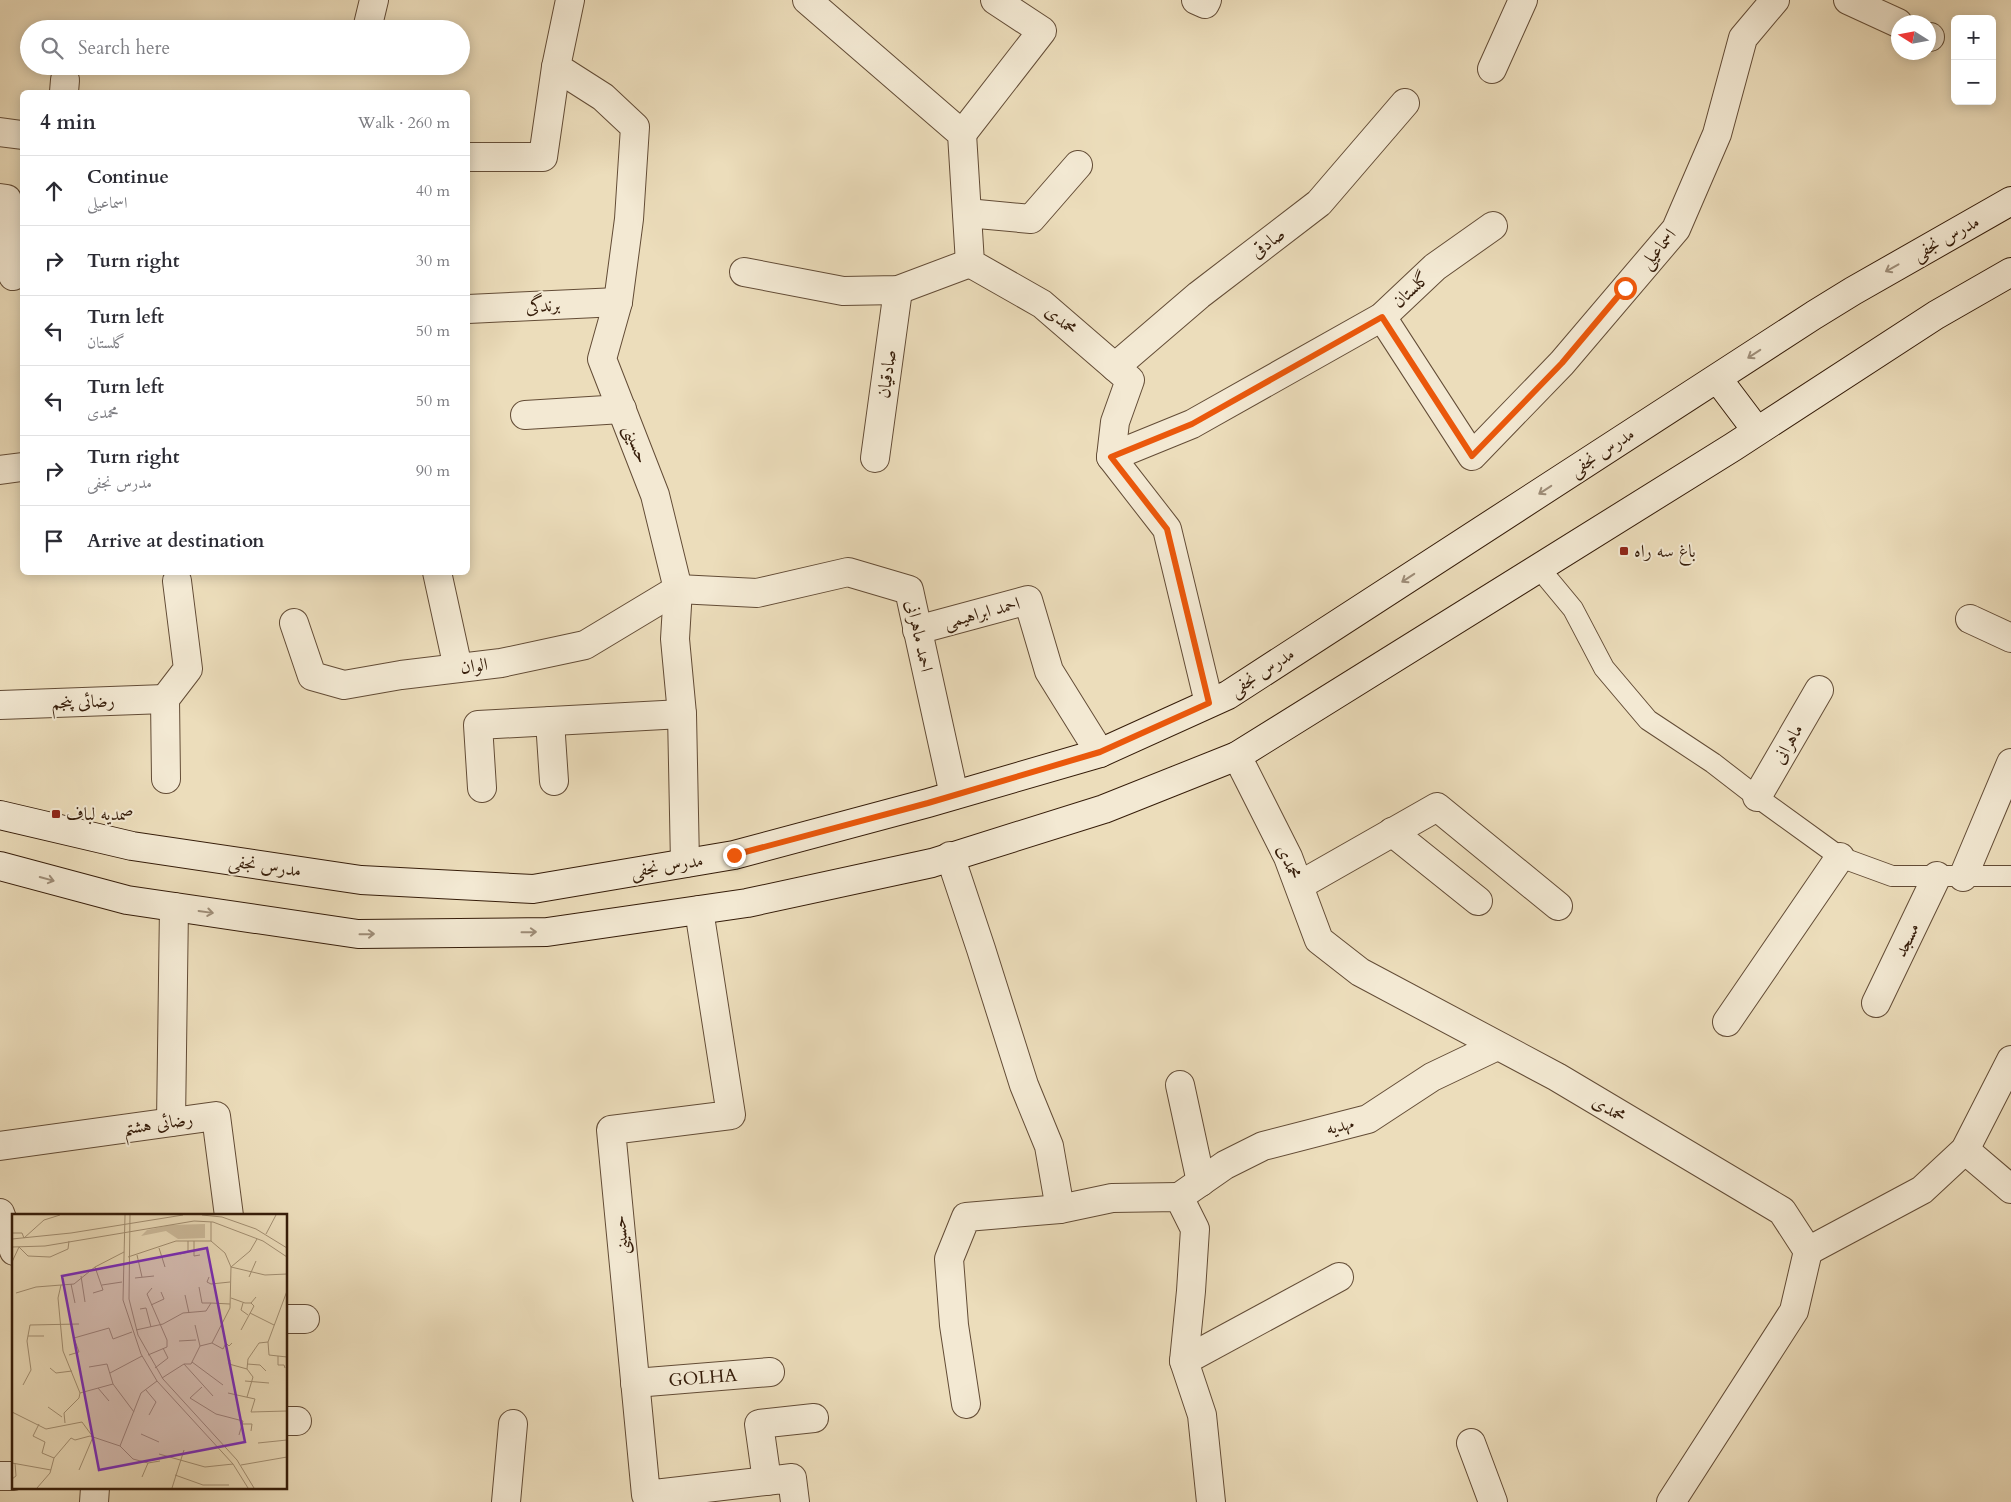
<!DOCTYPE html>
<html lang="en">
<head>
<meta charset="utf-8">
<style>
  :root { --surface:#fff; --page:#f7f7f7; --text:#2b2b33; --muted:#7c7c81; --line:#e1e1e2 }
  body { margin:0; font-family:Cardo,Amiri,serif; background:var(--page); color:var(--text) }
  .controls { position:absolute; right:15px; top:15px; display:grid; overflow:hidden; border-radius:8px; box-shadow:0 2px 12px #0003 }
  .controls button { width:45px; height:45px; display:grid; place-items:center; padding:0; border:0; border-bottom:1px solid var(--line); background:var(--surface); color:var(--text); font:25px sans-serif }
  .compass { position:absolute; left:1891px; top:15px; width:45px; height:45px; border-radius:50%; background:var(--surface); box-shadow:0 2px 12px #0003; rotate:281deg }
  .stop { position:absolute; width:15px; height:15px; margin:-11px; border:4px solid #ea580c; border-radius:50%; background:#fff }
  .stop.end { background:#ea580c; border-color:#fff; box-shadow:0 1px 5px #0008 }
  .list { margin:0; padding:0; list-style:none }
  h2 { display:flex; justify-content:space-between; align-items:center; height:65px; margin:0; padding:0 20px; font-size:21px }
  h2 small { font-size:16px; font-weight:400; color:var(--muted) }
  .list li { display:grid; grid-template-columns:32px 1fr auto; gap:15px; align-items:center; box-sizing:border-box; height:70px; padding:0 20px; border-top:1px solid var(--line) }
  .list b { display:block; font-size:19px; white-space:nowrap }
  .list p { margin:0; font-size:16px; white-space:nowrap; color:var(--muted) }
  .list em { font-size:16px; font-style:normal; color:var(--muted) }
  .icon { flex:none; width:28px; height:28px; fill:none; stroke:currentColor; stroke-width:2; stroke-linecap:round; stroke-linejoin:round }
  .map { position:relative; flex:none; width:2011px; height:1502px; overflow:hidden }
  .search { position:absolute; background:var(--surface); box-shadow:0 2px 12px #0003; left:20px; top:20px; width:450px; height:55px; display:flex; align-items:center; gap:12px; box-sizing:border-box; padding:0 18px; border-radius:28px; color:var(--muted); font-size:19px }
  .panel { position:absolute; background:var(--surface); box-shadow:0 2px 12px #0003; left:20px; top:90px; width:450px; height:485px; border-radius:8px }
  .map>svg:first-child { display:block }
  .lines { fill:none; stroke-linecap:round; stroke-linejoin:round }
  .lane-casing { stroke:#634c36; stroke-width:22 }
  .street-casing { stroke:#634c36; stroke-width:30 }
  .secondary-casing { stroke:#351c09; stroke-width:30 }
  .lane { stroke:#f3e9d3; stroke-width:20 }
  .street { stroke:#f3e9d3; stroke-width:28 }
  .secondary { stroke:#f3e9d3; stroke-width:28 }
  .oneway { stroke:#9e8d78 }
  .route { stroke:#ea580c; stroke-width:6 }
  .poi-dot { fill:#8f2418; stroke:#f3e9d3; stroke-width:2 }
  .labels { text-anchor:middle; dominant-baseline:central; stroke-width:4; stroke-linejoin:round; paint-order:stroke }
  .street-label { font-size:18px; fill:#351c09; stroke:#f3e9d3 }
  .poi-label { font-size:18px; fill:#351c09; stroke:#f3e9d3; text-anchor:start }
  .inset-road { fill:none; stroke:#a39074; stroke-width:1 }
  .view { fill:#7b2cbf; fill-opacity:0.15; stroke:#7b2cbf; stroke-width:2.5 }
  .inset-edge { fill:none; stroke:#351c09; stroke-width:2.5 }
</style>
</head>
<body>
<div class="map">
<svg width="2011" height="1502" viewBox="0 0 2011 1502">
  <rect width="100%" height="100%" fill="#ecddbb"/>
  <filter id="stains"><feTurbulence type="fractalNoise" baseFrequency=".004" numOctaves="4"/><feColorMatrix values="0 0 0 0 .2 0 0 0 0 .09 0 0 0 0 .02 0 0 0 .5 -.17"/></filter>
  <radialGradient id="worn" r=".72"><stop offset=".6" stop-color="#630" stop-opacity="0"/><stop offset="1" stop-color="#630" stop-opacity=".3"/></radialGradient>
  <g class="lines">
    <g class="lane-casing">
      <path id="lane" d="M1539 568 1573 609 1604 668 1648 720 1713 763 1757 797 1840 857 1892 876H2011"/>
    </g>
    <g class="street-casing">
      <g id="street">
        <path d="M570 0 556 67 603 97 635 127 629 219 618 302 602 359 655 495 678 589 675 639 682 714 685 863"/>
        <path d="M807 0 962 134 970 263 1042 304 1130 380 1115 422 1111 457 1167 529 1209 703"/>
        <path d="M1196 0 1205 4 1207 0"/>
        <path d="M1848 0 1898 23"/>
        <path d="M367 29 374 0"/>
        <path d="M1928 37H1930"/>
        <path d="M1492 69 1523 0"/>
        <path d="M64 92 65 80"/>
        <path d="M0 132 22 135"/>
        <path d="M962 134 1042 31 995 0"/>
        <path d="M468 157H543L556 67"/>
        <path d="M0 198 7 199 13 276"/>
        <path d="M967 213 1031 219 1078 165"/>
        <path d="M744 272 843 291 898 290 970 263"/>
        <path d="M468 309 618 302"/>
        <path d="M1382 317 1472 456 1562 363 1676 229 1717 134 1743 38 1775 0"/>
        <path d="M1115 367 1199 295 1319 203 1405 103"/>
        <path d="M525 415 622 409"/>
        <path d="M1111 457 1192 424 1382 317 1435 267 1493 226"/>
        <path d="M875 458 898 290"/>
        <path d="M0 470 22 467"/>
        <path d="M437 572 458 668"/>
        <path d="M1970 619 2011 638"/>
        <path d="M294 623 312 676 344 685 401 675 501 663 585 645 678 589 757 593 848 572 909 590 954 795"/>
        <path d="M917 630 1028 600 1049 671 1100 753"/>
        <path d="M0 705 165 699"/>
        <path d="M550 721 554 781"/>
        <path d="M1237 756 1288 857 1319 940 1360 972 1557 1077 1782 1211 1808 1251 1794 1311 1671 1502"/>
        <path d="M166 779 165 699 188 669 177 581"/>
        <path d="M482 788 478 725 682 714"/>
        <path d="M1757 797 1819 690"/>
        <path d="M1392 832 1478 901"/>
        <path d="M950 856 981 949 1024 1085 1049 1146 1060 1209"/>
        <path d="M1963 877 2011 763"/>
        <path d="M1300 885 1437 807 1558 906"/>
        <path d="M699 910 731 1115 611 1130 646 1495 792 1478 795 1502"/>
        <path d="M1876 1003 1937 876"/>
        <path d="M1727 1022 1840 857"/>
        <path d="M1180 1085 1201 1182"/>
        <path d="M171 1122 174 907"/>
        <path d="M0 1146 216 1116 229 1216"/>
        <path d="M1965 1150 2011 1189"/>
        <path d="M1179 1197 1225 1165 1263 1146 1368 1119 1432 1077 1497 1046"/>
        <path d="M0 1213 14 1251"/>
        <path d="M1808 1251 1922 1190 1965 1150 2011 1060"/>
        <path d="M286 1319H305"/>
        <path d="M1184 1361 1339 1277"/>
        <path id="s1" d="M635 1383 770 1372"/>
        <path d="M966 1404 954 1325 949 1259 966 1217 1060 1209 1112 1198 1179 1197 1195 1229 1191 1291 1184 1361 1202 1415 1211 1502"/>
        <path d="M286 1421H297"/>
        <path d="M1471 1443 1493 1502"/>
        <path d="M0 1476H14"/>
        <path d="M767 1481 759 1424 814 1418"/>
        <path d="M94 1502 95 1488"/>
        <path d="M506 1502 513 1424"/>
      </g>
    </g>
    <g class="secondary-casing">
      <path id="secondary" d="M1717 378 1757 431
        M0 815 132 846 361 880 533 889 734 855 928 803 1100 753 1228 695 1814 315 1853 291 2011 201
        M0 866 127 900 358 934 547 932 747 903 932 863 1104 809 1237 756 1733 447 1936 315 2011 272"/>
    </g>
    <use href="#lane" class="lane"/>
    <use href="#street" class="street"/>
    <use href="#secondary" class="secondary"/>
  </g>
  <defs><path id="oneway-shaft" d="M-6 0H5M1.5-3L5.5 0L1.5 3" fill="none" stroke-width="1.6" stroke-linecap="round" stroke-linejoin="round" transform="scale(1.25)"/></defs>
  <g class="oneway">
    <use href="#oneway-shaft" transform="translate(1892 268) rotate(151)"/>
    <use href="#oneway-shaft" transform="translate(1754 354) rotate(147)"/>
    <use href="#oneway-shaft" transform="translate(1545 490) rotate(147)"/>
    <use href="#oneway-shaft" transform="translate(1408 578) rotate(147)"/>
    <use href="#oneway-shaft" transform="translate(47 879) rotate(15)"/>
    <use href="#oneway-shaft" transform="translate(206 912) rotate(8)"/>
    <use href="#oneway-shaft" transform="translate(529 932) rotate(-1)"/>
    <use href="#oneway-shaft" transform="translate(367 934) rotate(-1)"/>
  </g>
  <g class="lines">
    <path class="route" d="M734 855 928 803 1100 752 1209 703 1167 529 1111 457 1192 424 1382 317 1472 456 1562 363 1625 288"/>
  </g>
  <g class="poi-dot">
    <rect x="1619" y="546" width="10" height="10" rx="2.5"/>
    <rect x="51" y="809" width="10" height="10" rx="2.5"/>
  </g>
  <g class="labels">
    <g class="street-label">
      <text transform="translate(1946 238) rotate(-29)">مدرس نجفی</text>
      <text transform="translate(1268 243) rotate(-37)">صادقی</text>
      <text transform="translate(1658 249) rotate(-51)">اسماعیلی</text>
      <text transform="translate(1411 290) rotate(-43)">گلستان</text>
      <text transform="translate(543 306) rotate(-3)">برندگی</text>
      <text transform="translate(1061 320) rotate(40)">محمدی</text>
      <text transform="translate(887 374) rotate(-82)">صادقیان</text>
      <text transform="translate(636 444) rotate(69)">حسینی</text>
      <text transform="translate(1602 452) rotate(-33)">مدرس نجفی</text>
      <text transform="translate(982 613) rotate(-15)">احمد ابراهیمی</text>
      <text transform="translate(919 636) rotate(78)">احمد ماهرانی</text>
      <text transform="translate(474 666) rotate(-7)">الوان</text>
      <text transform="translate(1262 672) rotate(-33)">مدرس نجفی</text>
      <text transform="translate(83 702) rotate(-2)">رضائی پنجم</text>
      <text transform="translate(1788 744) rotate(-60)">ماهرانی</text>
      <text transform="translate(1289 862) rotate(66)">محمدی</text>
      <text transform="translate(265 866) rotate(8)">مدرس نجفی</text>
      <text transform="translate(667 866) rotate(-9)">مدرس نجفی</text>
      <text transform="translate(1907 940) rotate(-64)">مسجد</text>
      <text transform="translate(1609 1109) rotate(31)">محمدی</text>
      <text transform="translate(158 1124) rotate(-8)">رضائی هشتم</text>
      <text transform="translate(1340 1126) rotate(-13)">مهدیه</text>
      <text transform="translate(621 1235) rotate(-95)">حسینی</text>
      <text stroke="none"><textPath href="#s1" startOffset="68">GOLHA</textPath></text>
    </g>
    <g class="poi-label">
      <text x="1634" y="551">باغ سه راه</text>
      <text x="66" y="814">صمدیه لباف</text>
    </g>
  </g>
  <g transform="translate(12 1214)">
    <rect width="275" height="275" fill="#ecddbb"/>
    <path d="M193 10V24L166 25 154 17 129 22 135 16 158 11Z" fill="#cdbc9d"/>
    <path class="inset-road" d="M113 1 111 86 129 140 145 167 221 250 236 274M118 1 117 85 126 121 151 165 225 246 242 274M190 1 210 3 244 15 275 34M199 8V27M0 19H10L12 24 32 6 48 1M254 20 264 1M0 25 59 19 171 1M182 27V42L188 41M0 33 33 32 182 7 201 8 251 27 275 43M7 33 16 42 38 43 56 35 57 27M147 34 153 53M168 40 176 38V27M125 41 130 63M116 43 164 27H199L213 39 219 53 253 61 275 60M0 48 7 33M69 62 73 88M197 63 195 68 199 70 218 68M237 63 244 47M123 64 142 62M59 70 63 89M49 71 46 84 51 137 68 179 67 184 52 199 53 209M90 71 110 68M187 73 190 89H199M275 77 256 128 257 141 275 143M4 79 24 73 62 70 83 53 112 38M81 79 91 76 83 53M173 81 177 99M219 84 233 89H239L244 83M231 89 229 96 236 101M139 91 152 85 149 78M128 95 134 94 139 113M238 99 262 111M183 111 188 132M124 116 151 110 171 99 194 97 199 89 218 90M229 116 242 92 239 89M16 122H32M167 127 184 126M200 129 211 135 214 129 217 132 220 129M57 141 67 138 62 124 97 114 101 125 120 118M136 141 155 133V126L135 80 140 74M266 142V151H272L273 154M218 146 217 150 235 155M180 148 211 171M172 150 201 182M235 150 248 151 254 157M38 154 44 159 60 157M143 154 156 144 151 134M98 159 130 142M150 164 172 150H179L188 132 200 129 218 94 219 53 238 37 245 25M233 167 257 169M101 170 122 198M11 171 19 156 15 127 18 111 67 110M190 173 178 184 204 200 231 207 227 221M86 174 97 187M134 176 144 188 137 201M68 179 101 170 95 150 77 153M216 179 243 185 239 198 275 197M235 183 241 163 235 155 236 145 247 129 256 128M36 193 50 203M0 198 34 215 70 208 81 223 67 256M27 210 21 222 33 228 30 239 42 244M230 210H240L239 217M129 220 147 228M246 229 275 226M108 232 121 245 136 249 148 247M147 240 193 253 221 250M0 249 39 256M229 251 275 243M163 261 191 271H217M130 263 136 249M0 265 4 262 3 249M25 274 38 259 42 244 59 224 63 226 78 222 108 232 129 179 145 167M160 274 172 236"/>
    <path class="view" d="M195 34 233 228 87 256 50 62Z"/>
    <rect width="275" height="275" class="inset-edge"/>
  </g>
  <rect width="100%" height="100%" filter="url(#stains)"/>
  <rect width="100%" height="100%" fill="url(#worn)"/>
</svg>
<div class="controls">
<button>+</button>
<button>−</button>
</div>
<svg class="compass" viewBox="-18 -18 36 36"><path d="M0-13l5 13h-10z" fill="#e53935"/><path d="M0 13l5-13h-10z" fill="#7c7c81"/></svg>
<div class="stop" style="left:1625px;top:288px"></div>
<div class="stop end" style="left:734px;top:855px"></div>
<div class="search"><svg class="icon" aria-label="search" viewBox="0 0 24 24"><circle cx="10" cy="10" r="6"/><path d="M15 15l6 6"/></svg>Search here</div>
<section class="panel">
<h2>4 min<small>Walk · 260 m</small></h2>
<ul class="list">
<li><svg class="icon" aria-label="ahead" viewBox="0 0 24 24"><path d="M12 20V5M6 11l6-6 6 6"/></svg><div><b>Continue</b><p>اسماعیلی</p></div><em>40 m</em></li>
<li><svg class="icon" aria-label="right" viewBox="0 0 24 24"><path d="M7 20v-9h11M14 6l5 5-5 5"/></svg><div><b>Turn right</b></div><em>30 m</em></li>
<li><svg class="icon" aria-label="left" viewBox="0 0 24 24"><path d="M17 20v-9H6M10 6l-5 5 5 5"/></svg><div><b>Turn left</b><p>گلستان</p></div><em>50 m</em></li>
<li><svg class="icon" aria-label="left" viewBox="0 0 24 24"><path d="M17 20v-9H6M10 6l-5 5 5 5"/></svg><div><b>Turn left</b><p>محمدی</p></div><em>50 m</em></li>
<li><svg class="icon" aria-label="right" viewBox="0 0 24 24"><path d="M7 20v-9h11M14 6l5 5-5 5"/></svg><div><b>Turn right</b><p>مدرس نجفی</p></div><em>90 m</em></li>
<li><svg class="icon" aria-label="arrive" viewBox="0 0 24 24"><path d="M6 21V4h12l-3 4 3 4H6"/></svg><div><b>Arrive at destination</b></div></li>
</ul>
</section>
</div>
</body>
</html>
